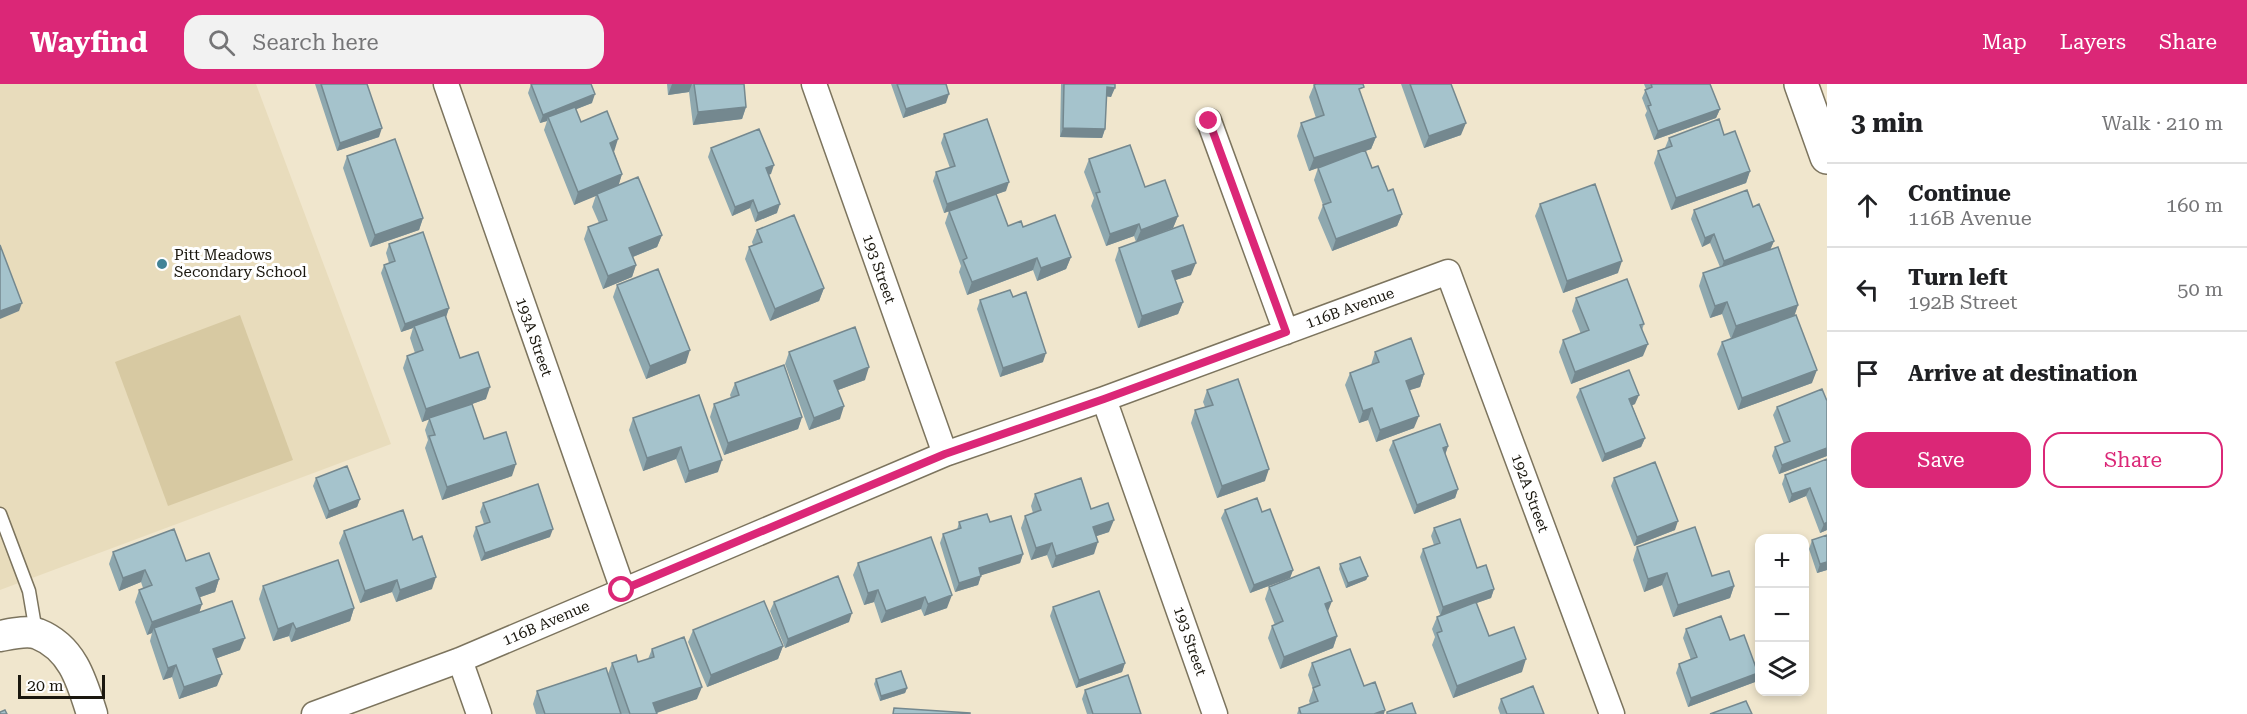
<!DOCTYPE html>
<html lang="en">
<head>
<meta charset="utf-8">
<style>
  :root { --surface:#fff; --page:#f2f2f2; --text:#202124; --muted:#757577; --line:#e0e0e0; --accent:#db2777 }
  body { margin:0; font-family:"Roboto Serif",serif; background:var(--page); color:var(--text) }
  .controls { position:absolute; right:18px; bottom:18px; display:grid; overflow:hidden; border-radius:12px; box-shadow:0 3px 9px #0003 }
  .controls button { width:54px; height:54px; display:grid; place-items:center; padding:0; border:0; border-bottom:2px solid var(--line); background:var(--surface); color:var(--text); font:30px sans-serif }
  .scale { position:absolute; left:18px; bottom:15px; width:87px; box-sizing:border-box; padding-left:6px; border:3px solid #1a170e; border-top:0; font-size:16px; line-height:21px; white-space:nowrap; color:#1a170e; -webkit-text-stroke:4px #fff; paint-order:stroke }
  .stop { position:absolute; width:18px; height:18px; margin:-14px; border:4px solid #db2777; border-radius:50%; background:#fff }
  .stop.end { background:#db2777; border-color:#fff; box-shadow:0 2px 6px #0008 }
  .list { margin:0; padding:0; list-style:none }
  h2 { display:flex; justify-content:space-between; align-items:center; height:78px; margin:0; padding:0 24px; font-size:26px }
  h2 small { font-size:20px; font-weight:400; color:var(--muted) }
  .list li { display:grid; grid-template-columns:39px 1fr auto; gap:18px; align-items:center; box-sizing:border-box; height:84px; padding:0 24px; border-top:2px solid var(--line) }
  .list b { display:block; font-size:22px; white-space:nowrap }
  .list p { margin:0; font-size:20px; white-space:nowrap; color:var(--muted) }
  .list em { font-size:20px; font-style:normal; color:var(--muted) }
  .actions { display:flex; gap:12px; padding:18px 24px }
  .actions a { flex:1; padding:14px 0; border:2px solid var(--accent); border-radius:18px; text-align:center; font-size:21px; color:var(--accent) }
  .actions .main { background:var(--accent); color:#fff }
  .icon { flex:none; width:33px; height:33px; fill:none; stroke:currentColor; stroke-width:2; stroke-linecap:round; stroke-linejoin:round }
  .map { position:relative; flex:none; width:1827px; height:630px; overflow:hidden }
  header { display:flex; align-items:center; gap:36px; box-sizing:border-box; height:84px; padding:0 30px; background:var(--accent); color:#fff }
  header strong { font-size:28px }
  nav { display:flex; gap:33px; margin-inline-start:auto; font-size:21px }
  .search { width:420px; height:54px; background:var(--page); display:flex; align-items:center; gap:15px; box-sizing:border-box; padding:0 21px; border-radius:18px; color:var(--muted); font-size:22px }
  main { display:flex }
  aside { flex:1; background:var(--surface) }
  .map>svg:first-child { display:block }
  .built { fill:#e8dcbc }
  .green { fill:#d7c9a2 }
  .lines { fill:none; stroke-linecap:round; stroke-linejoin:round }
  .service-casing { stroke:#7c745e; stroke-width:15 }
  .minor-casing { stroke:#7c745e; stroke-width:27 }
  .tertiary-casing { stroke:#7c745e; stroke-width:33 }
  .secondary-casing { stroke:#7c745e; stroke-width:36 }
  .service { stroke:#fff; stroke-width:12 }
  .minor { stroke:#fff; stroke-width:24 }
  .tertiary { stroke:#fff; stroke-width:30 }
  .secondary { stroke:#fff; stroke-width:33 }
  .wall { fill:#8ea8af }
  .shaded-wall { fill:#74888f }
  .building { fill:#a5c3cc; stroke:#74888f; stroke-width:1.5 }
  .route { stroke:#db2777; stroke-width:8 }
  .poi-dot { fill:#428396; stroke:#fff; stroke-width:2 }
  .labels { text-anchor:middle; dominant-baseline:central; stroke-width:6; stroke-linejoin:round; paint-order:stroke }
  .poi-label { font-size:15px; fill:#1a170e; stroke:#fff; text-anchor:start }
  .street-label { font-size:15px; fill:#1a170e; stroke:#fff }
</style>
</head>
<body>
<header>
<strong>Wayfind</strong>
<div class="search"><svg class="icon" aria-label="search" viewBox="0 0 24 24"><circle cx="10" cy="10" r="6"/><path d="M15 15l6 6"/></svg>Search here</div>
<nav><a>Map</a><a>Layers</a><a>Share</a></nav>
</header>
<main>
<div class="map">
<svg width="1827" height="630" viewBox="0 0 1827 630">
  <rect width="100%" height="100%" fill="#f0e6cd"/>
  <path class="built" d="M0 0H256L391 360 0 506Z"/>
  <path class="green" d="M240 231 293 376 168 422 115 278Z"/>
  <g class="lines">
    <g class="service-casing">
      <path id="service" d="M0 430 29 507 36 548"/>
    </g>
    <g class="minor-casing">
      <path id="minor" d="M446 0 623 506
        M814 0 945 370
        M1209 37 1286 248
        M1104 315 1215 630
        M460 576 479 630
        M314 630 460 576 945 370 1104 315 1448 188 1612 630"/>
    </g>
    <g class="tertiary-casing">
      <path id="tertiary" d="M0 552C11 550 27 546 38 550 73 564 82 598 92 630"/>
    </g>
    <g class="secondary-casing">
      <path id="secondary" d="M1801 0 1827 73"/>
    </g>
    <use href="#service" class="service"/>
    <use href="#minor" class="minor"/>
    <use href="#tertiary" class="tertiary"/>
    <use href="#secondary" class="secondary"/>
  </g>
  <path class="wall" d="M315 0H367L379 53 337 67Z
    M531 0 592 19 576 25 581 38 614 68 622 90 618 102 662 151 657 163 633 173 636 181 632 193 603 205 584 155 588 143 599 139 592 123 596 111 574 121 544 46 547 37 540 39 528 9Z
    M667 0H744L746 23 742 35 693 41 689 8 668 11Z
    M891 0H946V19L903 34Z
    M1061 0H1115L1111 13 1106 12 1105 45 1102 54 1060 53Z
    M1401 0H1451L1461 51 1424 64Z
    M1644 0H1710L1720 25 1716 34 1654 56 1645 31 1647 27 1642 14 1646 5Z
    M1314 1 1361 11 1376 53 1371 65 1365 67 1372 84 1388 107 1402 130 1397 142 1332 167 1318 134 1323 121 1314 96 1318 84 1332 79 1309 87 1297 52 1301 39 1316 34 1309 13Z
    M944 50 1006 107 996 110 1008 142 1023 143 1071 173 1066 185 1037 197 1033 186 967 211 959 188 961 182 945 139 949 127 970 120 944 129 933 97 936 88 950 84 941 59Z
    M1724 51 1750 87 1746 99 1671 126 1654 79 1658 67 1665 64 1669 54Z
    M711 64 771 90H769L777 129 755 138 750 124 732 132 708 73Z
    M347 72 423 134 419 146 370 163 343 84Z
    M1089 75 1145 103 1178 132 1173 144 1142 156 1191 191 1175 196 1183 218 1178 230 1138 244 1115 176 1119 164 1136 158 1134 152 1106 162 1091 122 1094 114 1084 88Z
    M1540 120 1618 189 1563 209 1535 132Z
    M1753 123 1774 157 1770 166 1798 221 1794 231 1812 299 1738 326 1717 270 1722 258 1731 255 1722 230 1710 234 1699 202 1703 189 1720 183 1710 159 1702 163 1691 135 1694 126Z
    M757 146 824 204 819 217 770 237 745 175 749 163 753 161 752 158Z
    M389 160 449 224 446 233 460 274 486 315 472 320 484 355 512 392 442 416 425 364 428 356 425 346 429 335 422 338 403 284 407 272 415 269 410 254 413 244 401 248 381 189 384 181 389 179 386 169Z
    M617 201 686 279 646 295 613 213Z
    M1576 214 1644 240 1642 246 1643 272 1571 300 1559 268 1563 256 1581 250 1572 227Z
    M980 216 1043 278 1000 293 977 225Z
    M789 268 865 296 838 306 840 335 809 346 785 280Z
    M1375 268 1424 290 1420 303 1409 306 1414 344 1376 358 1368 336 1359 339 1345 301 1350 289 1371 281Z
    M735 299 802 333 798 345 724 371 710 333 714 320 731 314 730 311Z
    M1580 305 1635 320 1632 321 1645 354 1641 363 1602 378 1576 313Z
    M1207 306 1265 397 1217 414 1191 339 1195 326 1205 323 1203 318Z
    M699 311 718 388 685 399 676 375 643 387 629 346 633 334Z
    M1827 317V372L1779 390 1772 372 1775 363 1784 360 1773 331 1777 323Z
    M1393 357 1448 362 1445 371 1458 405 1455 414 1414 430 1389 366Z
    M1827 375V446L1820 449 1806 412 1789 419 1782 400 1785 391Z
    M316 394 360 415 357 423 326 435 313 402Z
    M1614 394 1675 446 1634 462 1611 402Z
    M1035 410 1091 425 1109 448 1096 452 1094 470 1052 484 1047 471 1031 476 1021 444 1025 432 1033 429 1031 422Z
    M483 419 550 453 481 477 473 452 476 443 484 440 480 428Z
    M1225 426 1262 428 1293 486 1290 494 1250 509 1221 434Z
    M959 438 1023 470 1020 479 981 491 978 501 955 508 940 459 943 450 957 446Z
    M1434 444 1477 484 1494 505 1491 514 1476 519 1489 552 1522 588 1453 614 1432 561 1435 553 1432 545 1437 533 1440 531 1420 473 1423 465 1434 461 1431 452Z
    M344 447 413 456 432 505 396 518 392 508 360 519 339 459Z
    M1812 456 1827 486 1817 489 1809 465Z
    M1637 463 1734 502 1730 514 1673 533 1662 501 1644 508 1633 476Z
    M113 468 186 477 219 495 215 508 200 513 202 520 199 529 240 566 217 574V602L179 615 172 593 163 596 150 557 152 549 147 551 135 518 139 506 143 504 141 498 119 507 109 480Z
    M858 479 947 524 924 532 921 525 881 539 874 518 864 521 853 491Z
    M1340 480 1368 492 1366 496 1346 504 1339 485Z
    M263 502 354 524 350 537 291 558 289 552 273 557 259 515Z
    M1269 503 1328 528 1337 552 1333 564 1280 585 1268 554 1272 542 1275 541 1265 515Z
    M774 518 849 538 785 564 770 527Z
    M1053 523 1125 579 1122 588 1076 604 1050 532Z
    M1686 545 1730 556 1758 589 1755 598 1688 623 1676 589 1679 580 1691 576 1683 554Z
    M693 546 783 562 778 575 707 603 688 558Z
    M652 565 697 615 657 629V630H536L533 620 537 607 608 590 612 579 638 578 648 575Z
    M1312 579 1364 602 1384 630H1297L1299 624 1310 620 1309 617 1313 605 1308 591Z
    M876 595 907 604 905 609 880 617 874 600Z
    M1085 606 1141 630H1087L1082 615Z
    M1501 615 1544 630H1500L1498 624Z"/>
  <path class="shaded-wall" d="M672 0H692L689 8 668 11Z
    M1107 3 1115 4 1111 13 1104 12Z
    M595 10 592 19 549 36 548 33 547 37 540 39 543 31Z
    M949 10 946 19 903 34 906 25Z
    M746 23 742 35 693 41 698 28Z
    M1720 25 1716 34 1654 56 1658 47Z
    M1466 39 1461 51 1424 64 1429 52Z
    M382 44 379 53 337 67 340 59Z
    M1063 44 1105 45 1102 54 1060 53Z
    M1376 53 1371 65 1309 87 1314 74Z
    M618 55 614 68 605 71 610 59Z
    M774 81 771 90 763 93 766 84Z
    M1750 87 1746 99 1671 126 1676 114Z
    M622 90 618 103 574 121 578 108Z
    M1009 98 1006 107 944 129 947 120Z
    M753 116 750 124 732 132 735 123Z
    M780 120 777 129 755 138 758 129Z
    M1402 130 1397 142 1332 167 1336 155Z
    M1178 132 1173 144 1136 158 1141 146Z
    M423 134 419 146 370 163 375 151Z
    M1139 140 1134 152 1106 162 1110 150Z
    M1714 150 1710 159 1702 163 1705 154Z
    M662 151 657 163 625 176 629 164Z
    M1774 157 1770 166 1721 185 1724 177Z
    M1071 173 1066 185 1037 197 1041 184Z
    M1037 174 1033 186 967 211 972 198Z
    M1622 177 1618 189 1563 209 1567 197Z
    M1196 179 1191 191 1167 199 1172 187Z
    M636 181 632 193 603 205 608 192Z
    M824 204 819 217 770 237 775 225Z
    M1183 218 1178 230 1138 244 1142 232Z
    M1727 218 1722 230 1710 234 1715 222Z
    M22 219 19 227 0 235V227Z
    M1798 221 1794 233 1731 255 1736 242Z
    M449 224 446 233 414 242 413 244 401 248 405 240Z
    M1648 260 1643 272 1571 300 1575 288Z
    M690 266 686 279 646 295 650 282Z
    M1046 269 1043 278 1000 293 1003 284Z
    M869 283 865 296 830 309 834 297Z
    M1817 286 1812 299 1738 326 1742 314Z
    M1424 290 1420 303 1401 309 1406 297Z
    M490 303 486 315 422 338 426 325Z
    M1639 311 1635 320 1626 324 1629 315Z
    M844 322 840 335 809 346 814 334Z
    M1372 324 1368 336 1359 339 1363 327Z
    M1419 332 1414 344 1376 358 1380 346Z
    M802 333 798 345 724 371 728 359Z
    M1645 354 1641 363 1602 378 1605 370Z
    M1448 362 1445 371 1443 364Z
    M681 363 676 375 643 387 647 374Z
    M1827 364V372L1779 390 1782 381Z
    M722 376 718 388 685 399 689 387Z
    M516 380 512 392 442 416 447 403Z
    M1269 385 1265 397 1217 414 1222 402Z
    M1810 404 1806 412 1789 419 1792 410Z
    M1458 405 1455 414 1414 430 1417 421Z
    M360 415 357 423 326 435 329 427Z
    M1114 436 1109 448 1088 455 1093 443Z
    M1678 437 1675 446 1634 462 1637 453Z
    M1827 438V446L1820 449 1824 440Z
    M553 445 550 453 481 477 485 469Z
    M1098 458 1094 470 1052 484 1056 472Z
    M1052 459 1047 471 1031 476 1036 464Z
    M1023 470 1020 479 976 493 979 484Z
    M1827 478V486L1817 489 1820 480Z
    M145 486 141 498 119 507 123 494Z
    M1293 486 1290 494 1250 509 1254 501Z
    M1667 489 1662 501 1644 508 1648 495Z
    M981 492 978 501 955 508 959 499Z
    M1368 492 1366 496 1346 504 1348 499Z
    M436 493 432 505 396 518 400 506Z
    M219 495 215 508 192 516 196 504Z
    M397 496 392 508 360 519 365 507Z
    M1734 502 1730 514 1673 533 1678 521Z
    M1494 505 1491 514 1440 532 1443 523Z
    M878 506 874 518 864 521 868 509Z
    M952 511 947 524 924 532 928 520Z
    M925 513 921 525 881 539 886 527Z
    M1332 517 1327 530 1325 520Z
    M202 520 198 532 154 544 152 549 147 551 152 538Z
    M354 524 350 537 291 558 296 545Z
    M852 529 849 538 785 564 788 555Z
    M293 539 289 552 273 557 278 545Z
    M1337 552 1333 564 1280 585 1284 573Z
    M245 554 240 566 209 577 213 565Z
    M783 562 778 575 707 603 711 591Z
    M1526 575 1522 588 1453 614 1457 602Z
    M1125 579 1122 588 1076 604 1079 596Z
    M176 581 172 593 163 596 168 584Z
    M1758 589 1755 598 1688 623 1691 614Z
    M222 590 217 602 179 615 184 603Z
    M702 603 697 615 653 630V619Z
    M907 604 905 609 880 617 881 612Z
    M1385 626 1384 630H1374Z"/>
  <path class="building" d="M321 0H367L382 44 340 59Z
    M531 0H591L595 10 543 31Z
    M694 0H744L746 23 698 28Z
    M897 0H946L949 10 906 25Z
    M1064 0H1115V4L1107 3 1105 45 1063 44Z
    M1316 0H1363L1364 3 1359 5 1376 53 1314 74 1301 39 1324 31 1314 1Z
    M1410 0H1451L1466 39 1429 52Z
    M1651 0H1710L1720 25 1658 47 1648 22 1651 21 1645 6 1652 3Z
    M575 23 581 38 607 27 618 55 610 59 622 90 578 108 548 33Z
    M987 35 1009 98 947 120 936 88 955 82 944 50Z
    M1719 35 1724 51 1735 47 1750 87 1676 114 1658 67 1672 62 1669 54Z
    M759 45 774 81 766 84 780 120 758 129 753 116 735 123 711 64Z
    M395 55 423 134 375 151 347 72Z
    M1130 61 1145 103 1165 96 1178 132 1141 146 1139 140 1110 150 1096 109 1100 108 1089 75Z
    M1365 66 1372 84 1378 82 1388 107 1393 105 1402 130 1336 155 1323 121 1331 118 1318 84Z
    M638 93 662 151 629 164 636 181 608 192 588 143 607 136 597 110Z
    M1595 100 1622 177 1567 197 1540 120Z
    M1747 106 1753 123 1759 120 1774 157 1724 177 1714 150 1705 154 1694 126Z
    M996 110 1008 142 1021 137 1023 143 1055 131 1071 173 1041 184 1037 174 972 198 963 176 967 174 949 127Z
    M794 131 824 204 775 225 749 163 762 158 757 146Z
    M1183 141 1196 179 1172 187 1183 218 1142 232 1119 164Z
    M423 148 449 224 405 240 384 181 395 177 389 160Z
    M0 161 22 219 0 227Z
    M1778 163 1798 221 1736 242 1727 218 1715 222 1703 189Z
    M658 185 690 266 650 282 617 201Z
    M1627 195 1644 240 1640 241 1648 260 1575 288 1563 256 1589 246 1576 214Z
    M1010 206 1013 213 1026 208 1046 269 1003 284 980 216Z
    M445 231 460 274 478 268 490 303 426 325 407 272 423 266 414 242Z
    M1796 231 1817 286 1742 314 1722 258Z
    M855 243 869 283 834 297 844 322 814 334 789 268Z
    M1411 254 1424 290 1406 297 1419 332 1380 346 1372 324 1363 327 1350 289 1379 278 1375 268Z
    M784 281 802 333 728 359 714 320 739 311 735 299Z
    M1629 286 1639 311 1629 315 1645 354 1605 370 1580 305Z
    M1238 295 1269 385 1222 402 1195 326 1213 321 1207 306Z
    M1822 305 1827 317V364L1782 381 1775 363 1790 357 1777 323Z
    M699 311 722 376 689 387 681 363 647 374 633 334Z
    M472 320 484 355 506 348 516 380 447 403 429 352 435 351 429 334Z
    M1440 340 1448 362 1443 364 1458 405 1417 421 1393 357Z
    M1827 375V438L1824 440 1810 404 1792 410 1785 391Z
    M1655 378 1678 437 1637 453 1614 394Z
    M347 382 360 415 329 427 316 394Z
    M1081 394 1091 425 1108 419 1114 436 1093 443 1098 458 1056 472 1052 459 1036 464 1025 432 1041 426 1035 410Z
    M538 400 553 445 485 469 476 443 490 438 483 419Z
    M1257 414 1262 428 1270 425 1293 486 1254 501 1225 426Z
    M403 426 413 456 422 452 436 493 400 506 397 496 365 507 344 447Z
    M987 430 990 438 1011 432 1023 470 979 484 981 492 959 499 943 450 961 444 959 438Z
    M1460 435 1477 484 1486 481 1494 505 1443 523 1423 465 1440 459 1434 444Z
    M1695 443 1712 492 1729 487 1734 502 1678 521 1667 489 1648 495 1637 463Z
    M174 445 186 477 209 469 219 495 196 504 202 520 152 538 139 506 152 501 145 486 123 494 113 468Z
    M1827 451V478L1820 480 1812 456Z
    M931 453 952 511 928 520 925 513 886 527 878 506 868 509 858 479Z
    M1360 473 1368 492 1348 499 1340 480Z
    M338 476 354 524 296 545 293 539 278 545 263 502Z
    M1319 483 1332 517 1325 520 1337 552 1284 573 1272 542 1283 537 1269 503Z
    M838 492 852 529 788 555 774 518Z
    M1099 507 1125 579 1079 596 1053 523Z
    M232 517 245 554 213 565 222 590 184 603 176 581 168 584 154 544Z
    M764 517 783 562 711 591 693 546Z
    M1476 518 1489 552 1514 543 1526 575 1457 602 1437 549 1442 547 1437 533Z
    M1721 532 1730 556 1744 551 1758 589 1691 614 1679 580 1697 573 1686 545Z
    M684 553 702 603 653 619 657 630H630L612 579 636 571 638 578 654 573 652 565Z
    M1350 565 1364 602 1375 598 1385 626 1374 630H1301L1299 624 1318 617 1313 604 1320 601 1312 579Z
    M606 584 621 630H545L537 607Z
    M901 587 907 604 881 612 876 595Z
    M1128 591 1141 630H1093L1085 606Z
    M1533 602 1544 630H1507L1501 615Z
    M1746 617 1752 630H1710Z
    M1412 619 1416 630H1387V628Z
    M894 624 970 629V630H893Z
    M5 626 7 630H0V628Z"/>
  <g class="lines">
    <path class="route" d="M622 506 945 370 1104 315 1286 248 1209 37"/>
  </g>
  <circle class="poi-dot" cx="162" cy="180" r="6"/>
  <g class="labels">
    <g class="poi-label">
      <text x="174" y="171">Pitt Meadows<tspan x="174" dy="17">Secondary School</tspan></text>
    </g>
    <g class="street-label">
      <text transform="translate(879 185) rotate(71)">193 Street</text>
      <text transform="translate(1350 224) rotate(-20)">116B Avenue</text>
      <text transform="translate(534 253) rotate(71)">193A Street</text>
      <text transform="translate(1530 409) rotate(70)">192A Street</text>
      <text transform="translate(546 539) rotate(-23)">116B Avenue</text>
      <text transform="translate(1190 557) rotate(71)">193 Street</text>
    </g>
  </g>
</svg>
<div class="controls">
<button>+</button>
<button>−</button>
<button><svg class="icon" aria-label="layers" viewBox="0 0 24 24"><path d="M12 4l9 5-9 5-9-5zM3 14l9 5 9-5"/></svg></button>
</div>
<div class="scale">20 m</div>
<div class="stop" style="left:622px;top:506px"></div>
<div class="stop end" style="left:1209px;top:37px"></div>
</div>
<aside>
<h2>3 min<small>Walk · 210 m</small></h2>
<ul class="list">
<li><svg class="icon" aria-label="ahead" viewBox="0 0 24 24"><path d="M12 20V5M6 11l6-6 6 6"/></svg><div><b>Continue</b><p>116B Avenue</p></div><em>160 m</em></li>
<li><svg class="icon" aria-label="left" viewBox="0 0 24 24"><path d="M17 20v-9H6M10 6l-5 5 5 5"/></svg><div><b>Turn left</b><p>192B Street</p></div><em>50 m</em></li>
<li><svg class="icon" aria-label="arrive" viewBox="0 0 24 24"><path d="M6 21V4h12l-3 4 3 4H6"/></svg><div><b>Arrive at destination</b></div></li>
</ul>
<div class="actions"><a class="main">Save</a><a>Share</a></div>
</aside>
</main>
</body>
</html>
